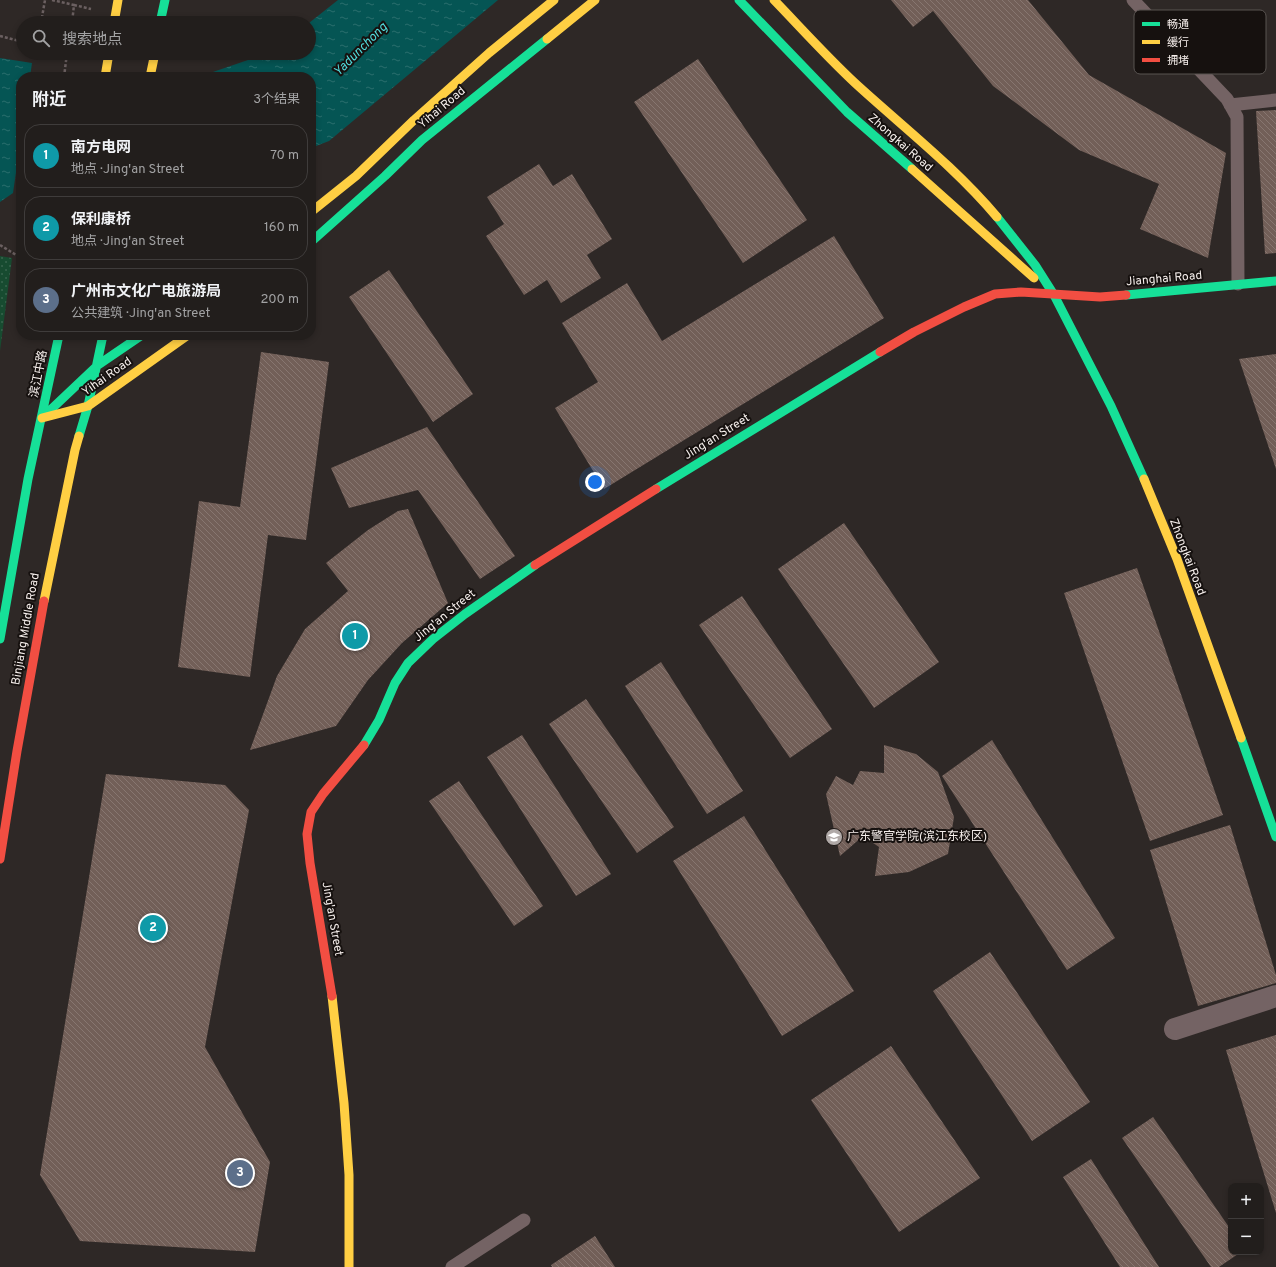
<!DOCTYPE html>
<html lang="zh">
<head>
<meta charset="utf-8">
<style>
  :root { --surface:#221e1c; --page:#2a2725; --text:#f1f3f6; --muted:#a2a2a3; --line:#3f3c3b; --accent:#b0a9a7 }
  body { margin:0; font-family:Overpass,"Noto Sans SC",sans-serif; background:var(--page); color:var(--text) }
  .controls { position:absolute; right:12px; bottom:12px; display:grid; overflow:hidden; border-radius:8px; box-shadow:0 2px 6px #0003 }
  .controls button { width:36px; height:36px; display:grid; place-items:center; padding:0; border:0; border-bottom:1px solid var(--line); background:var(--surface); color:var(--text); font:20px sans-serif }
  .you { position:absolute; left:595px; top:482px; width:14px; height:14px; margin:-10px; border:3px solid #fff; border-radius:50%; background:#1a73e8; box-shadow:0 0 0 6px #1a73e833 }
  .badge { display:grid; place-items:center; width:26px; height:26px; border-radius:50%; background:var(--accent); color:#fff; font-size:13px; font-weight:700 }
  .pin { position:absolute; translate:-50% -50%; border:2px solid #fff; box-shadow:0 1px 4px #0006 }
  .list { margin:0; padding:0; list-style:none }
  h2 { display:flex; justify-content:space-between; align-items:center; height:52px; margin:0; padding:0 16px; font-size:17px }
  h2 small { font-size:13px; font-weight:400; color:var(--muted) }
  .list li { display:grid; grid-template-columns:26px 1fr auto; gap:12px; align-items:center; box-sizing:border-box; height:64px; margin:0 8px 8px; padding:0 8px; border:1px solid var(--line); border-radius:16px }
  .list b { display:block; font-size:15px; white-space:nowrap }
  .list p { margin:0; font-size:13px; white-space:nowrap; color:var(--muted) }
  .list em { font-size:13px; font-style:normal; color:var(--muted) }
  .icon { flex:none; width:22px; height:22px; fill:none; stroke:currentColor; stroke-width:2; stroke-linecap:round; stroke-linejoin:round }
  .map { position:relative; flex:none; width:1276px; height:1267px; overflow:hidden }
  .search { position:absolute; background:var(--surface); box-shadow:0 2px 6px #0003; left:16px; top:16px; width:300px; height:44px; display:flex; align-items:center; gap:10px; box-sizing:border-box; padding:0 14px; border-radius:22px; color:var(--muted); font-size:15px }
  .panel { position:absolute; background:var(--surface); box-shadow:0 2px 6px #0003; left:16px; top:72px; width:300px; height:268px; border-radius:16px }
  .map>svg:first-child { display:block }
  .grass { fill:url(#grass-dots) }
  .water { fill:url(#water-ripples) }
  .building { fill:url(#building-back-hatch) }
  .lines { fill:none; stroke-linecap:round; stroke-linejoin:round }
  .path { stroke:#6b6061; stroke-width:2.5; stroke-dasharray:3 2; stroke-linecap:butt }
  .lane { stroke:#746364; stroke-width:13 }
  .street { stroke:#746364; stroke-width:22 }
  .fast { stroke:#16e098; stroke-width:9 }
  .slow { stroke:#ffcf43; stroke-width:9 }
  .jam { stroke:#f24e42; stroke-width:9 }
  .labels { text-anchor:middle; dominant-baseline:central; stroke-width:4; stroke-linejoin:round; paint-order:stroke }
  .street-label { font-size:12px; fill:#f6efec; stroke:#16110f }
  .poi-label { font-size:12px; fill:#f6efec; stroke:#16110f; text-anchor:start }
  .water-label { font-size:13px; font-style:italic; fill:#52dedf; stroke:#16110f }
  .key { fill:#16110f; stroke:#595451; stroke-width:1 }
  .key-label { font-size:11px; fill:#f6efec }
</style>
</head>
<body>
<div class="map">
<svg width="1276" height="1267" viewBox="0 0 1276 1267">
  <defs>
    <pattern id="grass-dots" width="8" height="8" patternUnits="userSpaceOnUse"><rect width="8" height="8" fill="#174b30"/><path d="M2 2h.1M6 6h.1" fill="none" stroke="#39654e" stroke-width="1.8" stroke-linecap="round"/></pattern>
    <pattern id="water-ripples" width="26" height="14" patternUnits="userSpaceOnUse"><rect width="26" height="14" fill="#055554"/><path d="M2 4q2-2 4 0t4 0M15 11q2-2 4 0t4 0" fill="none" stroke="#2a6e6d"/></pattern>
    <pattern id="building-back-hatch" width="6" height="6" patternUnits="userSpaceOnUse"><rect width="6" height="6" fill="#725f58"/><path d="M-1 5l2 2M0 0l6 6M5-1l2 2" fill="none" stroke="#877670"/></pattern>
  </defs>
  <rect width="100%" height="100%" fill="#2e2826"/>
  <path class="grass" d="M0 256 12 258 0 351Z"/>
  <path class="water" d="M338 0H498L329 141 311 148V77H209L210 73 268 53H309V23Z
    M0 58 32 63 30 77H21V138L13 193 0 202Z"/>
  <path class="building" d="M891 0H1028L1089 75 1226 153 1208 258 1140 229 1159 184 1079 150 993 86 933 11 913 27Z
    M698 59 807 220 743 263 634 102Z
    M1276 110V253L1265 254 1256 111Z
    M539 164 553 186 572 174 612 239 587 255 601 278 561 303 547 280 524 295 486 236 504 224 487 197Z
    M834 236 884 318 604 489 555 408 598 382 562 323 627 283 662 341Z
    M389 270 473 394 433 422 349 297Z
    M261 352 329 362 306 540 268 535 250 677 178 667 199 501 240 507Z
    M1276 354V469L1239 359Z
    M427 427 515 556 480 579 418 490 349 508 331 468Z
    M408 509 448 603 402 643 368 680 336 726 250 750 277 676 305 629 348 591 326 563 368 530 398 511Z
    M844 523 939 662 874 708 778 569Z
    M1137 568 1223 815 1150 841 1064 593Z
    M742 596 832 729 790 758 699 625Z
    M661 662 743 791 707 814 625 686Z
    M586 699 674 827 637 853 549 724Z
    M522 735 611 874 576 896 487 757Z
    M992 740 1115 938 1067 970 942 776Z
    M884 745 916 754 938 772 954 817 948 854 909 872 875 876 879 847 863 836 840 856 826 794 836 776 853 785 860 771 884 773Z
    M106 774 225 785 249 810 205 1047 270 1162 255 1252 80 1241 40 1175Z
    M459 781 543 906 514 926 429 801Z
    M744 816 854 991 782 1036 673 861Z
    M1230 825 1276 975V983L1198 1006 1150 850Z
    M990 952 1090 1102 1032 1141 933 991Z
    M1276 1035V1213L1226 1050Z
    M891 1046 980 1178 899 1232 811 1100Z
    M1153 1117 1231 1230V1252H1241L1219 1267H1211L1122 1138Z
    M1091 1159 1159 1267H1120L1063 1177Z
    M595 1236 615 1267H552L551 1265Z"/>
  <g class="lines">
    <path class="path" d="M52 0 74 5 72 23
      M74 5 91 9
      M41 23 45 0
      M0 36 23 42
      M64 77 67 53
      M0 245 21 258"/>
    <path class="lane" d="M1133 0 1227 99 1237 117 1238 284
      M1230 105 1276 100
      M452 1267 524 1220"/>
    <path class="street" d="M1175 1029 1276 996"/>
    <path class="fast" d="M739 0 847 112 912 169
      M160 23 165 0
      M997 217 1035 265 1054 295 1111 406 1144 479
      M311 242 385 176 422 140 547 39
      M1126 295 1276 281
      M43 417 98 365 142 335
      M79 436 88 406 103 335
      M656 489 880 352
      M0 639 28 479 59 335
      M1241 738 1276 837
      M364 745 379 720 395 683 408 663 433 639 465 614 535 565"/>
    <path class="slow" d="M774 0C801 28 827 57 855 83 903 127 955 167 997 217
      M114 23 118 0
      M547 39 595 0
      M105 77 109 53
      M150 77 155 53
      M912 169 1034 278
      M311 212 356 176 414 120 489 53 554 0
      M42 418 88 406 188 335
      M1144 479 1177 559 1241 738
      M44 601 75 450 79 436
      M332 996 344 1103 349 1175V1267"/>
    <path class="jam" d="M880 352 914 332 964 307 995 294 1021 292 1100 297 1126 295
      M535 565 656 489
      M0 859 17 751 44 601
      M332 996 310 863 307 834 311 812 323 794 364 745"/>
  </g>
  <defs>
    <g id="university-disc" transform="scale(0.9)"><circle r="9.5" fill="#b0a9a7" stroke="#16110f"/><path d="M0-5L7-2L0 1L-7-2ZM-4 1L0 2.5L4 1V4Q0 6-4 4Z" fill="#fff"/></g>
  </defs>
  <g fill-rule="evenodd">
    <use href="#university-disc" x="834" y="837"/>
  </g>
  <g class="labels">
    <g class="street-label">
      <text transform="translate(442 108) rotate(-40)">Yihai Road</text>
      <text transform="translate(900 143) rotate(41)">Zhongkai Road</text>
      <text transform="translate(1164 279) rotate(-5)">Jianghai Road</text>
      <text transform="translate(39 374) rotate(-79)">滨江中路</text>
      <text transform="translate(107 377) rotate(-35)">Yihai Road</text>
      <text transform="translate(717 437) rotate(-32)">Jing'an Street</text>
      <text transform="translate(1187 557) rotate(69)">Zhongkai Road</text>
      <text transform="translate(445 616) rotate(-39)">Jing'an Street</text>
      <text transform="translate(26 629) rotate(-80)">Binjiang Middle Road</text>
      <text transform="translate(332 919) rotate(80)">Jing'an Street</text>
    </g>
    <g class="poi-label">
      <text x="847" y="837">广东警官学院(滨江东校区)</text>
    </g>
    <g class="water-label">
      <text transform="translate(361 50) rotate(-45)">Yadunchong</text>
    </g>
  </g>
  <rect x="1134" y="10" width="132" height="64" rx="6" class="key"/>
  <rect x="1142" y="22" width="18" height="4" fill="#16e098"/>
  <rect x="1142" y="40" width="18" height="4" fill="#ffcf43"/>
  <rect x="1142" y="58" width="18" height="4" fill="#f24e42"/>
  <g class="key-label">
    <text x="1167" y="28">畅通</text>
    <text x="1167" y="46">缓行</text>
    <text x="1167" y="64">拥堵</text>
  </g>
</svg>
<div class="controls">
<button>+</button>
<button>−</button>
</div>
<div class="you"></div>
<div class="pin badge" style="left:355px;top:636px;background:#0f9aa8">1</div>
<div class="pin badge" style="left:153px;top:928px;background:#0f9aa8">2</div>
<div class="pin badge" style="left:240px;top:1173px;background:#5c6f8a">3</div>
<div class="search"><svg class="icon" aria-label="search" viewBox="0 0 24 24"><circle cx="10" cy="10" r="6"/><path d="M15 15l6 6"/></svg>搜索地点</div>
<section class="panel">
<h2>附近<small>3个结果</small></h2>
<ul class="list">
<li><span class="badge" style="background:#0f9aa8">1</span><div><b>南方电网</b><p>地点 · Jing'an Street</p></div><em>70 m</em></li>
<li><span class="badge" style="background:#0f9aa8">2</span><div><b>保利·康桥</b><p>地点 · Jing'an Street</p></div><em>160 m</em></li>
<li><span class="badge" style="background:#5c6f8a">3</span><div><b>广州市文化广电旅游局</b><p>公共建筑 · Jing'an Street</p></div><em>200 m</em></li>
</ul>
</section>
</div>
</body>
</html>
